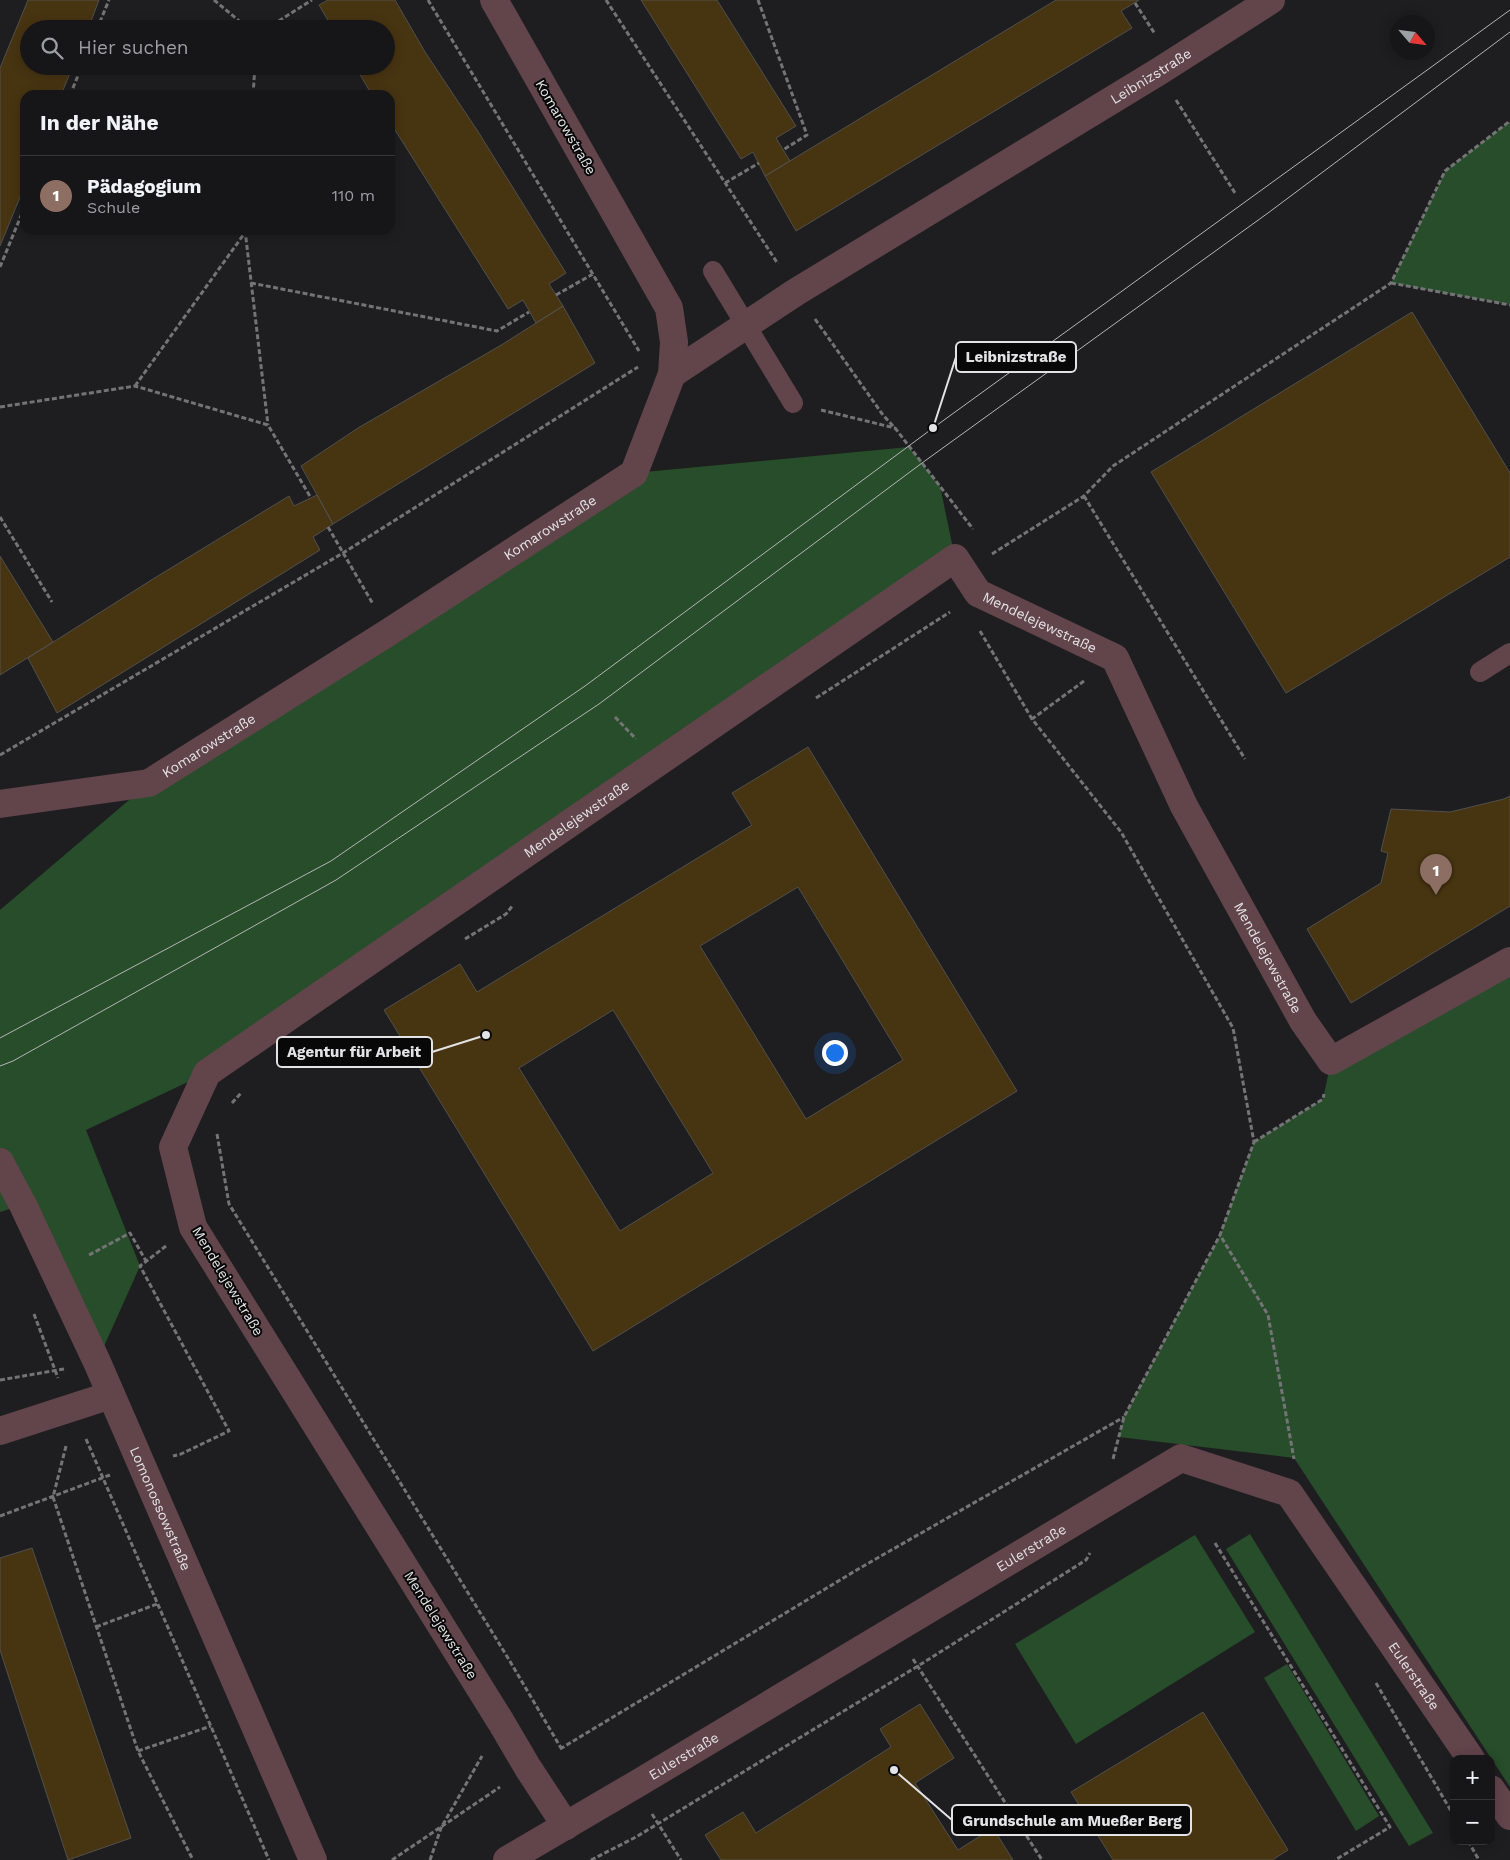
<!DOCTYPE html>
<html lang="de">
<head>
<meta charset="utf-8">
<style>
  :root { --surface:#161619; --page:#232326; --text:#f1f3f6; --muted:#9e9fa2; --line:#353538; --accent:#9fca2d }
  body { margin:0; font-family:"Work Sans",sans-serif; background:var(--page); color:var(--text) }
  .controls { position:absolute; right:15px; bottom:15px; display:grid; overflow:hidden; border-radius:10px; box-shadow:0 2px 12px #0003 }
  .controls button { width:45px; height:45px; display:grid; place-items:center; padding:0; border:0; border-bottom:1px solid var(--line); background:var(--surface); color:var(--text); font:25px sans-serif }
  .compass { position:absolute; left:1390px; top:15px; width:45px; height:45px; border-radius:50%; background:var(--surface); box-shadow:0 2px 12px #0003; rotate:118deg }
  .you { position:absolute; left:834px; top:1052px; width:18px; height:18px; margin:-12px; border:4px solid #fff; border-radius:50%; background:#1a73e8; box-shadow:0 0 0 8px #1a73e833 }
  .badge { display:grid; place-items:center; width:32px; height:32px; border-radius:50%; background:var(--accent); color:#fff; font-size:16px; font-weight:700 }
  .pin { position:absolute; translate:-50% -41px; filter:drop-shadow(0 1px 2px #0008) }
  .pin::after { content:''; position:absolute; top:26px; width:18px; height:15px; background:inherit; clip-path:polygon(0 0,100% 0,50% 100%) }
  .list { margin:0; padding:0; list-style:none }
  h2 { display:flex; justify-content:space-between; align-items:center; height:65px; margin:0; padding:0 20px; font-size:21px }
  h2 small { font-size:16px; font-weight:400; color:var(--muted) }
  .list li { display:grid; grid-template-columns:32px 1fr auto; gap:15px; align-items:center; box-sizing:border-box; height:80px; padding:0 20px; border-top:1px solid var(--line) }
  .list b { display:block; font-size:19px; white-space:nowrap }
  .list p { margin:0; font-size:16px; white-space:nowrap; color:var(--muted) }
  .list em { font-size:16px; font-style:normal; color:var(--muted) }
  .icon { flex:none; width:28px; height:28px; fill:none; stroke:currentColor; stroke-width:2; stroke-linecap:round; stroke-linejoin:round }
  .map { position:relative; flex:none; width:1510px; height:1860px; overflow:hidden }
  .search { position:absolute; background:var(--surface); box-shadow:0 2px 12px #0003; left:20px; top:20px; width:375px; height:55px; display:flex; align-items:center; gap:12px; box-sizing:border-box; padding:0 18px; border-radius:28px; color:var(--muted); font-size:19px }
  .panel { position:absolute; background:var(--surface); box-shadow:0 2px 12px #0003; left:20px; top:90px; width:375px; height:145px; border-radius:15px }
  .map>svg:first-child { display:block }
  .green { fill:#274d2a }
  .building { fill:#473411; stroke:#52504d; fill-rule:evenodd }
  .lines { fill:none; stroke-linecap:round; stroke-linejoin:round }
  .path { stroke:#747476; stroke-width:3; stroke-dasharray:5 2.5; stroke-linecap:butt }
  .service { stroke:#62444b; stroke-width:20 }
  .minor { stroke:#62444b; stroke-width:28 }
  .tram { stroke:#b5b5b7; stroke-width:1 }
  .labels { text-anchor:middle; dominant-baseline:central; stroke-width:4; stroke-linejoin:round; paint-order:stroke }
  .street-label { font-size:14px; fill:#e3e3e5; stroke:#080809 }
  .leader { fill:none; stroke:#e3e3e5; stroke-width:2 }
  .callout-dot { fill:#e3e3e5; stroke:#080809; stroke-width:2 }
  .callout { fill:#080809; stroke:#e3e3e5; stroke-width:2 }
  .callout-label { font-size:15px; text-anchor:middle; font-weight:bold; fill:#e3e3e5 }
</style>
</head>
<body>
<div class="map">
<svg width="1510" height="1860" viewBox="0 0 1510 1860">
  <rect width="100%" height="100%" fill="#1e1e21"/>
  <path class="green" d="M1510 121V305L1391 283 1445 171Z
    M909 447 940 486 955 558 207 1073 86 1130 140 1266 97 1362 23 1205 0 1212V910L149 783 634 473Z
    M1510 961V1787L1294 1458 1119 1437 1124 1417 1220 1235 1254 1142 1323 1099 1331 1061Z
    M1250 1534 1433 1833 1409 1846 1226 1549Z
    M1195 1535 1255 1632 1076 1744 1015 1644Z
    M1287 1664 1379 1816 1356 1831 1264 1678Z"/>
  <path class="building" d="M28 0H99L88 29H29V66H73L61 95H25V185L0 246V68Z
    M328 0H395L425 52 477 130 566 273 549 284 563 306 536 323 523 300 508 309 390 122V95H372L355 66H386V29H333L319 5Z
    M641 0H717L796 126 776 138 790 161 765 176 753 152 741 159Z
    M1056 0H1139L1121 11 1132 28 796 231 765 176Z
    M563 306 595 363 333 524 301 466 358 428 503 344Z
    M1412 312 1510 473V557L1286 693 1151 472Z
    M317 495 333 524 313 537 320 550 57 713 28 658 153 579 289 496 294 506Z
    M0 556 53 642 0 675Z
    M808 747 1017 1091 593 1351 384 1010 460 964 477 992 752 825 732 793ZM798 887 903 1060 806 1119 700 946ZM613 1010 713 1173 620 1231 519 1068Z
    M1510 796V906L1351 1003 1307 929 1381 883 1388 853 1381 851 1391 809 1450 812 1504 799Z
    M32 1548 131 1838 68 1860 0 1650V1558Z
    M920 1704 954 1758 915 1783 958 1850 993 1828 1013 1860H721L705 1835 743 1812 756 1833 891 1747 880 1729Z
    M1203 1712 1288 1850 1272 1860H1113L1071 1792Z"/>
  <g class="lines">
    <path class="path" d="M214 0 249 29
      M428 0 639 351
      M606 0 778 264
      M758 0 807 135 783 150
      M1135 3 1155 34
      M97 29 109 0
      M266 29 312 0
      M70 95 82 66
      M253 95 255 66
      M1176 100 1235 193
      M725 183 759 163
      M245 230 268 425
      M0 267 25 206
      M251 283 497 331 529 312
      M1391 283 1510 305
      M556 295 593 274
      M815 319 883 415 895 428 973 529
      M135 386 244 234
      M0 407 135 386 268 425 311 498
      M821 410 895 428
      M1084 496 1245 759
      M0 517 52 602
      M328 527 373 604
      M992 554 1084 496 1113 466 1391 283 1445 171 1510 121
      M980 631 1032 719
      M1084 681 1032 719 1121 832 1233 1028 1254 1142 1220 1235 1268 1315 1294 1459
      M816 698 950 612
      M615 717 636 739
      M0 755 343 553 638 367
      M465 939 506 914 513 905
      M232 1103 241 1093
      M217 1134 229 1204 508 1658 561 1748
      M1254 1142 1323 1099 1324 1094
      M166 1246 140 1266 229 1431 181 1454 173 1456
      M89 1255 130 1233 146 1261
      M34 1314 58 1378
      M0 1380 64 1369
      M86 1439 269 1860
      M66 1446 53 1497 138 1751 193 1860
      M1113 1459 1124 1417 1220 1235
      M0 1516 110 1475
      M1215 1543 1390 1827 1335 1860
      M96 1627 157 1604
      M913 1659 1042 1860
      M1376 1683 1454 1816
      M560 1749 860 1568 1124 1417
      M138 1751 211 1726
      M652 1814 681 1860
      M1468 1841 1479 1860
      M392 1860 500 1787
      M430 1860 441 1828 482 1756
      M591 1860 636 1837 918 1666 1086 1560 1090 1553"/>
    <path class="service" d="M713 271 793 403
      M1480 672 1510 653"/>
    <g class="minor">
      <path id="s1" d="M672 374 796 292 1158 72 1271 0"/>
      <path id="s2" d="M0 804 149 783 389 632 634 473 672 374 674 342 669 308 494 0"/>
      <path id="s3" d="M0 1162 23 1205 97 1362 313 1860"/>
      <path d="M0 1431 111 1395"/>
      <path d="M1491 1789 1510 1816"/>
      <path id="s4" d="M566 1826 528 1768 501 1722 193 1227 173 1147 207 1073 955 558 978 593 1115 658 1184 806 1303 1021 1331 1061 1510 961"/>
      <path id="s5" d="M507 1860 635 1785 1181 1458 1289 1493 1471 1759"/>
    </g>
    <path class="tram" d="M0 1038 331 861 585 686 933 428 1510 10
      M0 1066 13 1061 336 880 599 704 922 463 1268 213 1510 32"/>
  </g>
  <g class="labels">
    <g class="street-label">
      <text stroke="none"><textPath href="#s1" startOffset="564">Leibnizstraße</textPath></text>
      <text transform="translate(566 127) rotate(60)">Komarowstraße</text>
      <text stroke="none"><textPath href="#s2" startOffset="626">Komarowstraße</textPath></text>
      <text stroke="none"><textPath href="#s4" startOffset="1888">Mendelejewstraße</textPath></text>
      <text stroke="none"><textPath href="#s2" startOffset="221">Komarowstraße</textPath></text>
      <text stroke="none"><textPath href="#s4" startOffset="1318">Mendelejewstraße</textPath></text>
      <text stroke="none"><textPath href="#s4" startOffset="2308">Mendelejewstraße</textPath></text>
      <text transform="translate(228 1281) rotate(59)">Mendelejewstraße</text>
      <text stroke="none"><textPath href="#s3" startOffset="382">Lomonossowstraße</textPath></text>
      <text stroke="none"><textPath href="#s5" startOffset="610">Eulerstraße</textPath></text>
      <text transform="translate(441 1625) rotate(58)">Mendelejewstraße</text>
      <text stroke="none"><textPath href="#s5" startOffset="1120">Eulerstraße</textPath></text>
      <text stroke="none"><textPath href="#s5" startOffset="205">Eulerstraße</textPath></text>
    </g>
  </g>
  <path class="leader" d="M933 428L956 357M486 1035L432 1052M894 1770L952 1820"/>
  <g class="callout-dot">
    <circle cx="933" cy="428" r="5"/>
    <circle cx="486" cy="1035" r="5"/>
    <circle cx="894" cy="1770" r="5"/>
  </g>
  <g class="callout">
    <rect x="956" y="342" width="120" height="30" rx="5"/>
    <rect x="277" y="1037" width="155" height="30" rx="5"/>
    <rect x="952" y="1805" width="239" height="30" rx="5"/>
  </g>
  <g class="callout-label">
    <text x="1016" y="362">Leibnizstraße</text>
    <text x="354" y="1057">Agentur für Arbeit</text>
    <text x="1072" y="1826">Grundschule am Mueßer Berg</text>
  </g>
</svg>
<div class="controls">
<button>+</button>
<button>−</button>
</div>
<svg class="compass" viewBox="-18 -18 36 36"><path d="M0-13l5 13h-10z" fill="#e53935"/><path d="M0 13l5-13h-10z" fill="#9e9fa2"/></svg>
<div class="you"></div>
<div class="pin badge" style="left:1436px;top:895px;background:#8d6e63">1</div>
<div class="search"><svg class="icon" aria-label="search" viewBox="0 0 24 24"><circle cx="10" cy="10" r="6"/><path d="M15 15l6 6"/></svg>Hier suchen</div>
<section class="panel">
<h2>In der Nähe<small></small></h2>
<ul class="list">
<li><span class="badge" style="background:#8d6e63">1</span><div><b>Pädagogium</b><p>Schule</p></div><em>110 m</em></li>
</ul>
</section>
</div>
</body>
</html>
